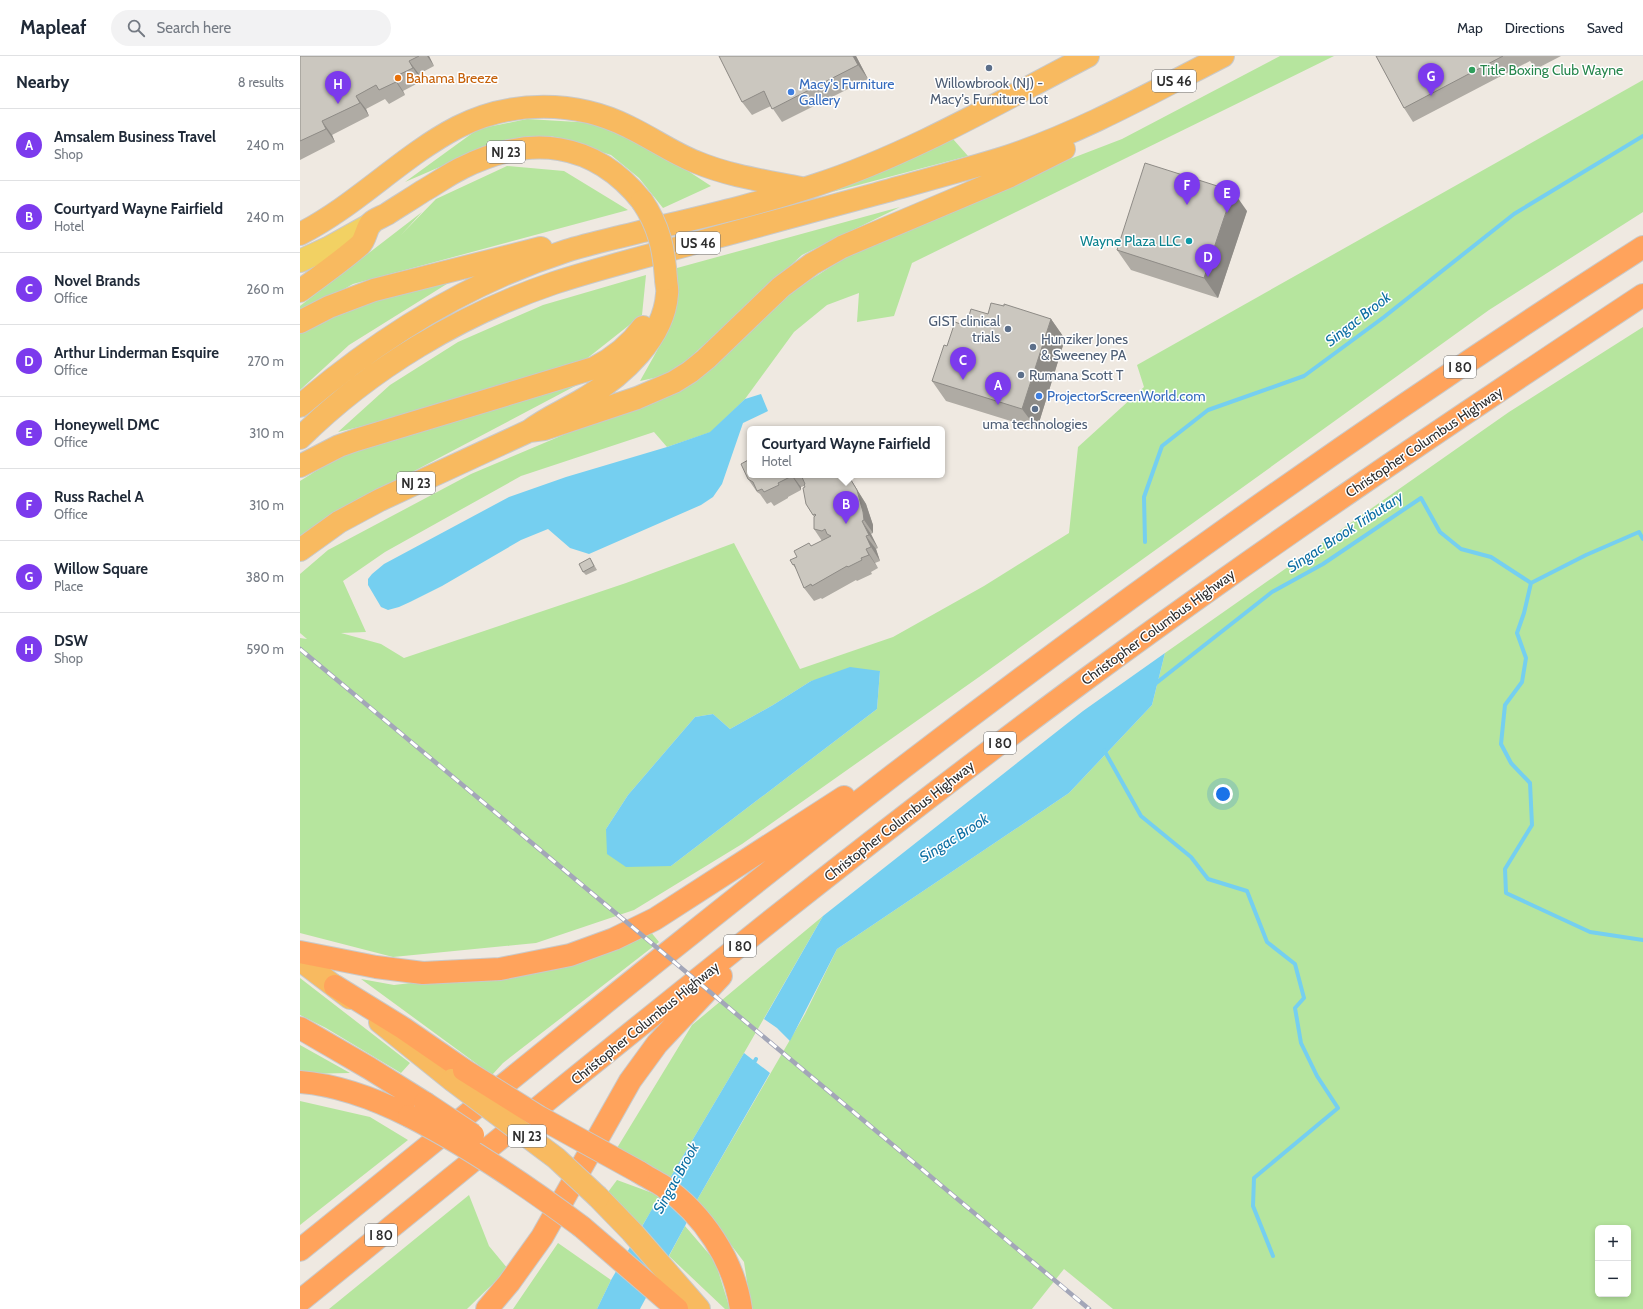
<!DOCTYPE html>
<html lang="en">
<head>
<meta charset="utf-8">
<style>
  :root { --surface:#fff; --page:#f2f2f3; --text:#1f2937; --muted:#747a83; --line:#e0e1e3; --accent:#7c3aed }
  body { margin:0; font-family:Cabin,sans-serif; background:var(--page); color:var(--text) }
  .controls { position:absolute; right:12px; bottom:12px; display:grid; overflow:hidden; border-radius:6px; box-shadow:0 2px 6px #0003 }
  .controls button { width:36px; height:36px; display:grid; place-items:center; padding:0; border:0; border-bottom:1px solid var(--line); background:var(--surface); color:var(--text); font:20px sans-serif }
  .you { position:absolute; left:923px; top:738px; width:14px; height:14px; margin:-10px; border:3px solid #fff; border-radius:50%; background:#1a73e8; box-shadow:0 0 0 6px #1a73e833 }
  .badge { display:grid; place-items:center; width:26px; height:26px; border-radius:50%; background:var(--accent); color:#fff; font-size:13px; font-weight:700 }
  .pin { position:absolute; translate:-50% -33px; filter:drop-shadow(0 1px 2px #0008) }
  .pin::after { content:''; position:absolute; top:21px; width:14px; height:12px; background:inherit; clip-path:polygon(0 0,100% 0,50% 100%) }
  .popup { position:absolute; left:447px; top:370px; width:198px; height:52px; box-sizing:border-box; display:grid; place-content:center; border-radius:6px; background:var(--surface); filter:drop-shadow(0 1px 3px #0005); font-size:13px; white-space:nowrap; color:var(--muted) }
  .popup b { font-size:15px; color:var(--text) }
  .popup::after { content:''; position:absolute; left:50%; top:100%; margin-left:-8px; border:8px solid transparent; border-top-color:var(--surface) }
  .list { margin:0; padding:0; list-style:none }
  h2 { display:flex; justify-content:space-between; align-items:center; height:52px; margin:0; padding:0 16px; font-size:17px }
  h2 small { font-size:13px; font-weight:400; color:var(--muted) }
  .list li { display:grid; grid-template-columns:26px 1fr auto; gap:12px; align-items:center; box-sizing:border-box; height:72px; padding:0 16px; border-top:1px solid var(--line) }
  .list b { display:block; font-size:15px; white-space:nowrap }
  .list p { margin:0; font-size:13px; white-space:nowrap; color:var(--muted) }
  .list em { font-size:13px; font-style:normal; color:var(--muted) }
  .icon { flex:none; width:22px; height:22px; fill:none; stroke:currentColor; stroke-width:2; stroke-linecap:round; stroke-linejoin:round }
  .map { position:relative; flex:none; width:1343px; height:1253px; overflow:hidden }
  header { display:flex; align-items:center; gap:24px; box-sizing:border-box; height:56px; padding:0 20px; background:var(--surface); border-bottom:1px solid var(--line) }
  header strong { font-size:19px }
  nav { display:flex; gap:22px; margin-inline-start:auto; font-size:14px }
  .search { width:280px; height:36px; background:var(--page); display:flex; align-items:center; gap:10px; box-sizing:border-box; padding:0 14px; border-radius:22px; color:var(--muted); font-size:15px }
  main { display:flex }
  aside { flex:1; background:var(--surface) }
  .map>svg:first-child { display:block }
  .green { fill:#b6e59e; fill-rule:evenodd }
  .water { fill:#75cff0 }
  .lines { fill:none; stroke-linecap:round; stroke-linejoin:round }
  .stream { stroke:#75cff0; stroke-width:4 }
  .primary-casing { stroke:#c9c9c9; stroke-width:24 }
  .trunk-casing { stroke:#c9c9c9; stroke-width:24 }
  .motorway-casing { stroke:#c9c9c9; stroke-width:24 }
  .primary { stroke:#f2d163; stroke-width:22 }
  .trunk { stroke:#f8ba60; stroke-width:22 }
  .motorway { stroke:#ffa35c; stroke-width:22 }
  .rail-casing { stroke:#a3a6b8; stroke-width:4.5 }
  .rail { stroke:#fff; stroke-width:3; stroke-dasharray:9; stroke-linecap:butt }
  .trunk-bridge-casing { stroke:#c9c9c9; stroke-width:24; stroke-linecap:butt }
  .motorway-bridge-casing { stroke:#c9c9c9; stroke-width:24; stroke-linecap:butt }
  .trunk-bridge { stroke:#f8ba60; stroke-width:22 }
  .motorway-bridge { stroke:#ffa35c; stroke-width:22 }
  .wall { fill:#afaba4 }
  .shaded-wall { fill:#8e8b86 }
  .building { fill:#cbc7bf; stroke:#8e8b86 }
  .service-dot { fill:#5c6f8a; stroke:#fff; stroke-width:1.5 }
  .leisure-dot { fill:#2e9e5b; stroke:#fff; stroke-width:1.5 }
  .food-dot { fill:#e8710a; stroke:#fff; stroke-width:1.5 }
  .shop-dot { fill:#3f7fe0; stroke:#fff; stroke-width:1.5 }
  .culture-dot { fill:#0f9aa8; stroke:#fff; stroke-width:1.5 }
  .labels { text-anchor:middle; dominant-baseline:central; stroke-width:3; stroke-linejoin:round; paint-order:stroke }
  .shield { fill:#fff; stroke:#6d6d6d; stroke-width:1 }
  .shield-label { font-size:13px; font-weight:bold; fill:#2e2e2e }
  .leisure-label { font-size:14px; fill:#27864d; stroke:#fff; text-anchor:start }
  .food-label { font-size:14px; fill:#c56008; stroke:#fff; text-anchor:start }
  .service-label { font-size:14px; fill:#4e5e75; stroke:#fff }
  .shop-label { font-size:14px; fill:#366cbe; stroke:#fff; text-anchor:start }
  .culture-label { font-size:14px; fill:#0d838f; stroke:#fff; text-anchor:end }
  .street-label { font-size:14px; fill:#2e2e2e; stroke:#fff }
  .water-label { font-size:15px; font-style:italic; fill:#0d6fa3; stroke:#fff }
</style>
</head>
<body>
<header>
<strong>Mapleaf</strong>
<div class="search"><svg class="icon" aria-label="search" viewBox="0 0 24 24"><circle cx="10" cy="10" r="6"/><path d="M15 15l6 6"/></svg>Search here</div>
<nav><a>Map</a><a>Directions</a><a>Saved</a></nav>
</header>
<main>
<aside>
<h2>Nearby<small>8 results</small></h2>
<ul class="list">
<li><span class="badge">A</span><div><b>Amsalem Business Travel</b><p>Shop</p></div><em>240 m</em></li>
<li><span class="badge">B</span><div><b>Courtyard Wayne Fairfield</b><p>Hotel</p></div><em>240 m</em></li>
<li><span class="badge">C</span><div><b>Novel Brands</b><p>Office</p></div><em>260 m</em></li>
<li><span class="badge">D</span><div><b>Arthur Linderman Esquire</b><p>Office</p></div><em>270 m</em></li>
<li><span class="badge">E</span><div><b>Honeywell DMC</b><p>Office</p></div><em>310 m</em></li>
<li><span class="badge">F</span><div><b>Russ Rachel A</b><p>Office</p></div><em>310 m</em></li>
<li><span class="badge">G</span><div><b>Willow Square</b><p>Place</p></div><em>380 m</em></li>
<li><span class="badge">H</span><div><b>DSW</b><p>Shop</p></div><em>590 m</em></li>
</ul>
</aside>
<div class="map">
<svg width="1343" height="1253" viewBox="0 0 1343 1253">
  <rect width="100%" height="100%" fill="#efe9e1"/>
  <path class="green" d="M980 0H1034L612 207 594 260 557 266 559 237 527 249 494 276 445 343 411 376 367 391 354 376 221 420 85 496 43 525 66 576 41 577 81 588 104 602 326 527 434 487 500 613 593 581 684 530 769 477 778 391 844 331 837 309 1343 24V156L1189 254 679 621 442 788 334 854 236 887 93 901 0 877V582L7 583 0 577V518L28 494 171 418 282 371 335 354 485 240 546 201 684 136 822 83ZM580 615 577 653 371 810 306 773 328 739 395 661 413 658 430 673 473 649 511 625Z
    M227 63 294 67 362 98 411 130 363 152 339 122 311 99 251 80 186 91 105 126 178 73Z
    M653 83 668 100 532 136Z
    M207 110 264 115 328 154 53 228 0 258V250L122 156 101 179 136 143Z
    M600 151 502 199 372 318 340 325 368 275 375 249 377 212Z
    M346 219 342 259 285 304 88 364 38 376 90 329 158 286 243 249Z
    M150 226 49 289 0 334V275L57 249Z
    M1343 271V1253H813L764 1213 732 1253H451L444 1206 397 1144 505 958 537 893 769 737 852 649 865 597 1209 356ZM1298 1172H1328V1238H1298Z
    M277 329 46 451 0 483V425L43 398 105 378Z
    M523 860 444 997 370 1122 317 1092 392 969Z
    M350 875 359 886 203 1007 192 1019 61 923 94 929 128 925Z
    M0 922 110 1007 101 1017 26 972 0 959Z
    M0 989 50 1017 0 1018Z
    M0 1045 70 1061 108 1084 0 1169Z
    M317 1124 355 1138 359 1142 342 1170 308 1136Z
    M169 1139 189 1190 208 1213 167 1253H29Z
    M385 1170 415 1205 430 1253H425L369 1200Z
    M258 1187 311 1224 297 1253H213Z"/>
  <path class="water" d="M461 338 468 355 443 367 422 428 413 441 401 449 289 498 270 492 248 473 221 484 142 530 110 546 99 551 88 554 81 551 68 529V523L72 518 84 508 209 441 266 421 367 391 410 376 445 343Z
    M865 597 852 649 769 737 537 893 490 985 477 972 464 963 523 860 783 655Z
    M550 611 580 615 577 653 371 810 326 811 307 798 306 773 328 739 395 661 413 658 430 673 473 649 511 625Z
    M444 997 470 1017 397 1144 385 1170 341 1251 340 1253H297L311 1224 370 1122Z"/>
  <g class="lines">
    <path class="stream" d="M845 486 844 441 862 390 908 354 1004 320 1084 261 1214 158 1343 80
      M1231 527 1286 499 1339 476 1343 483
      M855 628 972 536 1023 508 1121 442 1140 476 1161 493 1191 501 1231 527 1224 557 1217 577 1226 602 1222 626 1205 649 1201 688 1211 707 1230 727 1232 769 1205 813 1206 837 1290 876 1343 884
      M804 694 841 760 891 801 908 823 947 835 967 886 995 908 1004 942 995 952 1001 987 1017 1020 1038 1052 954 1122 953 1150 973 1200
      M452 1010 456 1003"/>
    <g class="primary-casing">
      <path id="primary" d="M0 205 28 192 71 168"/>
    </g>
    <g class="trunk-casing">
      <path id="trunk" d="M0 178C57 149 102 100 158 71 211 44 276 44 329 71 352 82 373 97 396 106 429 120 466 125 501 132
        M0 235C20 220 42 205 60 189 66 183 66 173 71 167 75 163 82 161 87 158 99 150 111 143 123 135 136 128 149 118 162 112 230 78 294 85 342 145
        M0 266 29 251 74 234 241 192
        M0 350C79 282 167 227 266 195 291 187 317 182 343 175 401 161 459 148 516 129 611 98 699 46 788 0
        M229 375 244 373 337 342 374 326 390 316 406 303 481 231 512 208 542 191 710 120 764 93
        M0 382C71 312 160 259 254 227 300 212 348 200 395 187 455 171 516 154 576 138 618 126 661 115 703 102 780 77 851 37 923 0
        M0 410 39 390 56 384 294 312C314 302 330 289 343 271
        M0 494 39 466 80 444 229 375C247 361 268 353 287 341 322 320 364 282 367 238 368 233 366 228 366 223
        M0 904 50 942
        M80 966 152 1024
        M298 1141 332 1176 399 1253"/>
    </g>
    <g class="motorway-casing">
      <path id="motorway" d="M0 896 76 911 123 917 200 913 270 899 314 883 355 863 544 741
        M35 930 103 972 164 1014
        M0 972 69 1012 125 1047
        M0 1026C38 1029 75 1043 109 1060
        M339 1116C347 1121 355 1125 363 1130 403 1158 434 1204 441 1253
        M282 1171 377 1253
        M0 1194C197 1035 392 874 592 720 835 534 1085 356 1343 191
        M0 1245C256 1038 509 828 774 632 959 495 1151 366 1343 239
        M187 1253 209 1227 242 1181 330 1025 357 988 421 920"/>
    </g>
    <use href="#primary" class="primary"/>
    <use href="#trunk" class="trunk"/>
    <use href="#motorway" class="motorway"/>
    <g class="rail-casing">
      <path id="rail" d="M0 593 789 1253"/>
    </g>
    <use href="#rail" class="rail"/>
    <g class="trunk-bridge-casing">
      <path id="trunk-bridge" d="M342 145C359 170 364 193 366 223
        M152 1024 256 1102 298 1141"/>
    </g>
    <g class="motorway-bridge-casing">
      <path id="motorway-bridge" d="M164 1014 239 1061 339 1116
        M125 1047 173 1079
        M109 1060C170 1091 227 1130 282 1171"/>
    </g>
    <use href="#trunk-bridge" class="trunk-bridge"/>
    <use href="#motorway-bridge" class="motorway-bridge"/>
  </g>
  <path class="wall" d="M0 0H129L134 10 119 18 122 25 103 35 105 39 89 48 85 43 66 53 69 60 32 79 35 86 0 104Z
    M419 0H556L568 23 482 66 471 50 452 59 442 46Z
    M1076 0H1261L1236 13 1230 5 1113 66 1104 52Z
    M947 155 918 242 831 214 817 194Z
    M704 250 751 263 765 283 737 373 646 345 632 325 647 290 666 270Z
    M450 419H541L547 427 551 424 566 448 573 469V477L571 478 578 492 576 493 580 505 575 507 578 512 571 516 572 518 557 525 556 524 522 543 521 542 514 545 504 532 497 514 493 509 497 501 511 490 522 485 514 473V461L506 448 505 431 504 430 501 431V434L488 441V442L474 450 471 446 467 448 460 438 457 436 448 423Z
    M290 502 297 514 286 519 283 516Z"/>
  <path class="shaded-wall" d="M127 0H129L134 10Z
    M553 0H556L568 23 558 9Z
    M109 5 119 18 122 25 113 12Z
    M94 21 103 35 105 39 96 26Z
    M56 40 66 53 69 60 60 47Z
    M22 65 32 79 35 86 26 73Z
    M933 135 947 155 918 242 904 222Z
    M751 263 765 283 737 373 722 353Z
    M492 419 501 431V434L492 420Z
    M539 419H541L547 428 555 442Z
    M551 424 566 448 573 469V477L564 464Z
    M562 465 571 478 578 492 569 479Z
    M566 480 576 493 580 505 571 491Z
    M566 493 575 507 578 512 569 499Z"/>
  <path class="building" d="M0 0H119L109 5 113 12 94 21 96 26 79 34 76 29 56 40 60 47 22 65 26 73 0 85Z
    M419 0H553L558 9 472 53 464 35 442 46Z
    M1076 0H1203L1104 52Z
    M845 107 933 135 904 222 817 194Z
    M691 247 704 250V248L751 263 722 353 632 325 644 289 647 290 655 266 666 270 671 253 688 258Z
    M450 403V419H492V420L478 427 479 429 464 436 462 433 457 435 453 426 448 423 441 408Z
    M501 419H540L545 428 551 424 557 434 563 456 564 464 562 465 569 479 566 480 571 491 566 493 569 499 561 502 562 504 548 511 547 510 512 530 511 528 504 532 494 508 493 509 490 504 497 501 494 495 509 487 511 490 531 480 527 478 525 473 522 475 514 473V461L516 459 515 458 513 459 506 448 503 432 505 431 504 429 505 428Z
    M290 502 294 510 283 516 279 508Z"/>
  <g class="service-dot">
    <circle cx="689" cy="12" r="4"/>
    <circle cx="708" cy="273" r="4"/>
    <circle cx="733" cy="291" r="4"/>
    <circle cx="721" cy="319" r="4"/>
    <circle cx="735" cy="353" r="4"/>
  </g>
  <circle class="leisure-dot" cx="1172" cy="14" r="4"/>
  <circle class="food-dot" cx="98" cy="22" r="4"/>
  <g class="shop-dot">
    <circle cx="491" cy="36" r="4"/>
    <circle cx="739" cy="340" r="4"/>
  </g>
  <circle class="culture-dot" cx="889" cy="185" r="4"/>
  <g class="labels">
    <g class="shield">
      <rect x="852" y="14" width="44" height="22" rx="3"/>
      <rect x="187" y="85" width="38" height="22" rx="3"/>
      <rect x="376" y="176" width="44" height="22" rx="3"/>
      <rect x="1144" y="300" width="32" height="22" rx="3"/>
      <rect x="97" y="416" width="38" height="22" rx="3"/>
      <rect x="684" y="676" width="32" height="22" rx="3"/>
      <rect x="424" y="879" width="32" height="22" rx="3"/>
      <rect x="208" y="1069" width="38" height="22" rx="3"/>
      <rect x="65" y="1168" width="32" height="22" rx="3"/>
    </g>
    <g class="shield-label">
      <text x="874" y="25">US 46</text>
      <text x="206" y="96">NJ 23</text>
      <text x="398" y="187">US 46</text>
      <text x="1160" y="311">I 80</text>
      <text x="116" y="427">NJ 23</text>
      <text x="700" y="687">I 80</text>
      <text x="440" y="890">I 80</text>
      <text x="227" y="1080">NJ 23</text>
      <text x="81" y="1179">I 80</text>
    </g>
    <g class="leisure-label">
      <text x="1180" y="14">Title Boxing Club Wayne</text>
    </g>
    <g class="food-label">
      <text x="106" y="22">Bahama Breeze</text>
    </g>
    <g class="service-label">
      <text x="689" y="27">Willowbrook (NJ) -<tspan x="689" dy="16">Macy's Furniture Lot</tspan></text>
      <text x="700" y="265" text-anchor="end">GIST clinical<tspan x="700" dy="16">trials</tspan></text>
      <text x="741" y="283" text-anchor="start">Hunziker Jones<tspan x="741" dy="16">&amp; Sweeney PA</tspan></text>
      <text x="729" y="319" text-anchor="start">Rumana Scott T</text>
      <text x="735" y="368">uma technologies</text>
    </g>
    <g class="shop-label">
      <text x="499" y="28">Macy's Furniture<tspan x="499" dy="16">Gallery</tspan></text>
      <text x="747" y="340">ProjectorScreenWorld.com</text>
    </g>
    <g class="culture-label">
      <text x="881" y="185">Wayne Plaza LLC</text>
    </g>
    <g class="street-label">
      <text transform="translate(1124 386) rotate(-34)">Christopher Columbus Highway</text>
      <text transform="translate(858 571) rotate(-36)">Christopher Columbus Highway</text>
      <text transform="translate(599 765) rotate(-38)">Christopher Columbus Highway</text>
      <text transform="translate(345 967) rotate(-39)">Christopher Columbus Highway</text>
    </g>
    <g class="water-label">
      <text transform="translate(1058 263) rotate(-38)">Singac Brook</text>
      <text transform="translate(1045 476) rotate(-33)">Singac Brook Tributary</text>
      <text transform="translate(654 782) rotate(-32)">Singac Brook</text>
      <text transform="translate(376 1122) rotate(-61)">Singac Brook</text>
    </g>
  </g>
</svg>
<div class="controls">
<button>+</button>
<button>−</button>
</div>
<div class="you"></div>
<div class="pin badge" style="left:698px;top:349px">A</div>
<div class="pin badge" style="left:546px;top:468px">B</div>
<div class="popup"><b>Courtyard Wayne Fairfield</b>Hotel</div>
<div class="pin badge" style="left:663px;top:324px">C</div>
<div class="pin badge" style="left:908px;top:221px">D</div>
<div class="pin badge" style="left:927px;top:157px">E</div>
<div class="pin badge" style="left:887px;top:149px">F</div>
<div class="pin badge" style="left:1131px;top:40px">G</div>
<div class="pin badge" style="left:38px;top:48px">H</div>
</div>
</main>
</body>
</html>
